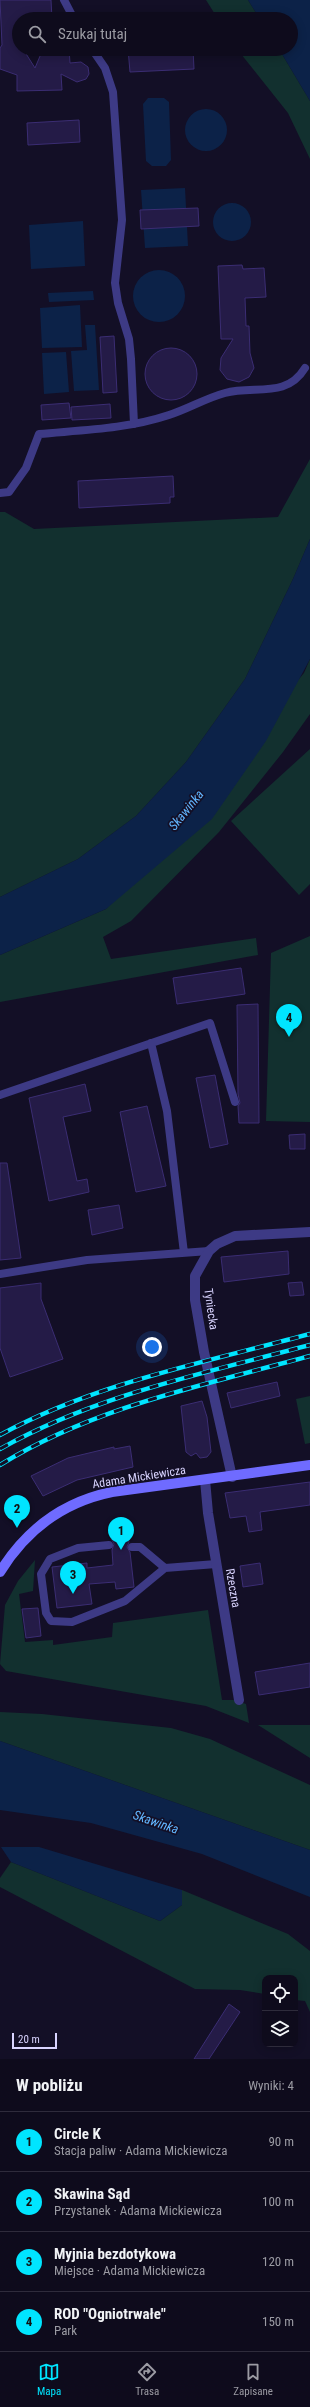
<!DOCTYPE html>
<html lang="pl">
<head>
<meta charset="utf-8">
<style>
  :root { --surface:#0e0b1c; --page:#171425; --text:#f1f3f6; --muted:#9b9ba3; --line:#2e2b3b; --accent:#00e5ff }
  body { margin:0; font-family:"Roboto Condensed",sans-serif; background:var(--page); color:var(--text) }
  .controls { position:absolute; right:12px; bottom:12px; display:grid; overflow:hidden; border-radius:8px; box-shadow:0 2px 10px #0003 }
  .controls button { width:36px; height:36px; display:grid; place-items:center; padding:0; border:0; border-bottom:1px solid var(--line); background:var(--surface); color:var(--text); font:20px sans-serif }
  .scale { position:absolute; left:12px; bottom:10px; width:45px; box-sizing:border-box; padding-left:4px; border:2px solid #d9d4ff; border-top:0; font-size:11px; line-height:14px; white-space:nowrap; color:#d9d4ff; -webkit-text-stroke:3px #130f26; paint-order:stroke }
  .you { position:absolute; left:152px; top:1347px; width:14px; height:14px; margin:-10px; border:3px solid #fff; border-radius:50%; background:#1a73e8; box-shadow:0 0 0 6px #1a73e833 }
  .badge { display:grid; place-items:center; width:26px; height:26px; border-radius:50%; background:var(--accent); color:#111; font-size:13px; font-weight:700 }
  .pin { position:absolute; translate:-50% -33px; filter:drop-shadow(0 1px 2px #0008) }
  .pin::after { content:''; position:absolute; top:21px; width:14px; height:12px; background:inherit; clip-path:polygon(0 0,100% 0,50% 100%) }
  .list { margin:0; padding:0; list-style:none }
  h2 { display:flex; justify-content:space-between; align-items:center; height:52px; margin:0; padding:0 16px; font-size:17px }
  h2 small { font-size:13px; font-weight:400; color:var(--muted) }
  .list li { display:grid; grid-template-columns:26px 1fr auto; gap:12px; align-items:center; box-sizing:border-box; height:60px; padding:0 16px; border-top:1px solid var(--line) }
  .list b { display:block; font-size:15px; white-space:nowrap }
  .list p { margin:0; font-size:13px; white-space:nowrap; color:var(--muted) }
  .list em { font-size:13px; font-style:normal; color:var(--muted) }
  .icon { flex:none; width:22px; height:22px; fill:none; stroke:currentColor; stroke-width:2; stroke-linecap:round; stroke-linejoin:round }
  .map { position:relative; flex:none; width:310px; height:2059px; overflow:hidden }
  .search { position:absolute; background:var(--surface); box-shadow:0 2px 10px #0003; left:12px; right:12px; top:12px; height:44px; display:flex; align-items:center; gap:10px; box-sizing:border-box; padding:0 14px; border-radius:22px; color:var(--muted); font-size:15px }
  .sheet { height:292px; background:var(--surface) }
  nav { display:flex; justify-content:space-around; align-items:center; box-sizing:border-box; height:56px; border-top:1px solid var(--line); background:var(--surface); font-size:11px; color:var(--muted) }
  nav a { display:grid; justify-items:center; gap:2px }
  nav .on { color:var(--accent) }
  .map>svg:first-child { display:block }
  .green { fill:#12302f }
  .water { fill:#0c2248 }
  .building { fill:#241b47; stroke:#3b2d73 }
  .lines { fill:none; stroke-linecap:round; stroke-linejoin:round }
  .service { stroke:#3d3a85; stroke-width:8 }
  .minor { stroke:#3d3a85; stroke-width:10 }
  .tertiary { stroke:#3d3a85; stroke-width:10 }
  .secondary { stroke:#6f6bff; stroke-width:10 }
  .rail-casing { stroke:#00e5ff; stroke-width:4.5 }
  .rail { stroke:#130f26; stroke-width:3; stroke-dasharray:9; stroke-linecap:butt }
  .labels { text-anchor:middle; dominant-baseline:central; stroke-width:3.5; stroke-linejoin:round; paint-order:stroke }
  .street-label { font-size:12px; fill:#d9d4ff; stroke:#130f26 }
  .water-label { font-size:13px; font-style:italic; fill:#62b6ff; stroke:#130f26 }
</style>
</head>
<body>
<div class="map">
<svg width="310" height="2059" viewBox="0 0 310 2059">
  <rect width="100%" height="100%" fill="#130f26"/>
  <path class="green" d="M206 0H248L260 19H218Z
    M237 49H279L310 101V159L288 113Z
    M310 459V539L293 579 245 679 186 762 136 816 78 859 0 897V512H5L34 529 278 517Z
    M310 659V714L283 752 219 832 131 921 103 937 111 959 256 938 258 955 0 1002V955L106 909 304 673Z
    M310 749V884L299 895 231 821Z
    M310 936V1122L266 1121 271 953Z
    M310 1396V1443L305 1444 296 1399Z
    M35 1560 33 1591 19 1594 25 1642 53 1640V1645L112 1637 113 1623 208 1610 222 1700H234L246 1704 249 1723 206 1706 6 1671 0 1664 5 1605 18 1581Z
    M0 1712 42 1714 171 1728 210 1739 310 1785V1850L0 1741Z
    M258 1725H310V1758Z
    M11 1862 160 1921 182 1905V1890L288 1934 310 1951V2012L305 2001 295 2000V1978H265V1994L240 1990 195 1989 0 1887V1878Z"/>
  <path class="water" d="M248 0H310V101L279 49H291V19H260Z
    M148 98H164L169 102 171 160 166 166H152L146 161 143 104Z
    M185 130a21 21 0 1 1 42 0a21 21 0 1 1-42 0Z
    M185 188 188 246 145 248 141 190Z
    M213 222a19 19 0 1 1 38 0a19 19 0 1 1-38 0Z
    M83 221 85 266 31 269 29 225Z
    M133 296a26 26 0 1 1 52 0a26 26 0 1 1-52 0Z
    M93 291 94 300 49 302 48 293Z
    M80 305 82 347 42 348 40 308Z
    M85 325H95L99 390 74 391 71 351 87 350Z
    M66 352 69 392 44 394 42 353Z
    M310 539V659L266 741 212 819 106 909 0 955V897L78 859 136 816 186 762 245 679 293 579Z
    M0 1741 310 1850V1897L202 1854 91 1823 0 1810Z
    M1 1847H39L182 1890V1905L160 1921 11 1862Z"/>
  <path class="building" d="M0 0H51L52 19H19V49H23L35 68 43 49H69L70 63 81 62 88 67 89 74 86 79 77 82 61 74 62 90 17 91V75L0 69V48L2 45Z
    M128 49H193L194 69 130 72Z
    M79 120 80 142 28 145 27 123Z
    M198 208 199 226 141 229 140 210Z
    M242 265 243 269 264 268 266 297 245 298 246 326H249L250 353 254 368 249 377 239 382 227 379 220 370 221 358 233 339H221L218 266Z
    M114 336 117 392 103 393 100 337Z
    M145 374a26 26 0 1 1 52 0a26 26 0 1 1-52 0Z
    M69 403 71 418 42 420 41 405Z
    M110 404 111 418 72 420 71 407Z
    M173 476 174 497H170V503L79 508 78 481Z
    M241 968 245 994 177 1004 173 978Z
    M258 1004 259 1123H239L238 1106 240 1103 238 1094 237 1005Z
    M215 1075 228 1144 210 1148 196 1078Z
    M85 1084 91 1111 63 1117 77 1181 87 1179 89 1192 49 1201 29 1098Z
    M147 1106 166 1186 136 1192 120 1112Z
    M305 1134V1149H290L289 1135Z
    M0 1163H7L21 1258 0 1260Z
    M119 1205 123 1228 92 1235 88 1210Z
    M288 1251 289 1274 224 1282 221 1257Z
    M302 1282 304 1295 290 1296 288 1283Z
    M41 1283V1299L63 1359 10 1377 0 1348V1288Z
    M277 1382 280 1396 231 1408 227 1393Z
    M202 1401 207 1417 211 1452 207 1457 200 1458 196 1453 191 1456 186 1452 181 1406Z
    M130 1446 133 1467 77 1480 43 1496 31 1476 68 1458 114 1447V1449Z
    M310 1482V1505L260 1512 262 1530 249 1532 246 1516 230 1518 225 1493Z
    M128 1534 129 1542 127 1547 130 1552 134 1587 116 1589 115 1582 89 1584 92 1604 57 1608 52 1567 87 1563V1568L113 1565 112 1550 114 1544 110 1536Z
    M260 1563 263 1584 243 1587 240 1566Z
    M38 1608 41 1636 26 1638 22 1609Z
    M310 1663V1687L259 1695 255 1672Z
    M229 2004 240 2012 209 2059H194Z"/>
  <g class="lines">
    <path class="service" d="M64 0 74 19
      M92 49 105 68 113 92 122 220 115 283 118 303 129 339 131 359 134 424
      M0 493 9 492 26 468 39 434C82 430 127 429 169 415 188 409 206 398 225 393 255 385 286 399 305 368
      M151 1043 167 1111 184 1253
      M0 1095 210 1023 235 1102
      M0 1274 87 1260 209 1251
      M109 1545 78 1548 50 1559 41 1574 46 1613 51 1621 72 1622 125 1601 165 1568
      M132 1547H140L165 1568 216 1564"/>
    <path class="minor" d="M205 1480 208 1513 239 1700"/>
    <path class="tertiary" d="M232 1477 204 1352 195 1300V1276L209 1251 217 1244 235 1236 310 1232"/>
    <path class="secondary" d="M0 1572C26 1530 63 1502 112 1492L310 1465"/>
    <g class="rail-casing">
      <path id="rail" d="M0 1435C96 1383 206 1362 310 1334
        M0 1449C96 1395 205 1373 310 1345
        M0 1465C94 1407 204 1385 310 1356"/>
    </g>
    <use href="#rail" class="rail"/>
  </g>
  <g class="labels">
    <g class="street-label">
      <text transform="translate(211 1309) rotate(82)">Tyniecka</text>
      <text transform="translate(139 1477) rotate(-9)">Adama Mickiewicza</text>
      <text transform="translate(233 1588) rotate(80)">Rzeczna</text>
    </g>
    <g class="water-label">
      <text transform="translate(186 810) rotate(-51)">Skawinka</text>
      <text transform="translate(156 1822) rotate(19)">Skawinka</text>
    </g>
  </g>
</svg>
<div class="controls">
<button><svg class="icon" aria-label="locate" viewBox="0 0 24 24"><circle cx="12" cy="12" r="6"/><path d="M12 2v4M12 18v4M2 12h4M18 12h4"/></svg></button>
<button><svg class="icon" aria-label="layers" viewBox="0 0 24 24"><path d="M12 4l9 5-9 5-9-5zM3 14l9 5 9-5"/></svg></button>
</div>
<div class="scale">20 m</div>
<div class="you"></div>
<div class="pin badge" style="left:121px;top:1550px">1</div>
<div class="pin badge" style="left:17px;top:1528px">2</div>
<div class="pin badge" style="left:73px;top:1594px">3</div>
<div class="pin badge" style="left:289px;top:1037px">4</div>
<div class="search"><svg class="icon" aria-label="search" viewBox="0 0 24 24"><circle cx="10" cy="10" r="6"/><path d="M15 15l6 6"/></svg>Szukaj tutaj</div>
</div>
<section class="sheet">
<h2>W pobliżu<small>Wyniki: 4</small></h2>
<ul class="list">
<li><span class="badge">1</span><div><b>Circle K</b><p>Stacja paliw · Adama Mickiewicza</p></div><em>90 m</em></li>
<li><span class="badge">2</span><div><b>Skawina Sąd</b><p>Przystanek · Adama Mickiewicza</p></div><em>100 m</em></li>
<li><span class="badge">3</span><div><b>Myjnia bezdotykowa</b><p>Miejsce · Adama Mickiewicza</p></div><em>120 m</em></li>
<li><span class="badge">4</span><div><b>ROD &quot;Ogniotrwałe&quot;</b><p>Park</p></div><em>150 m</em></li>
</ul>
</section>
<nav>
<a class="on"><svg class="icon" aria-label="map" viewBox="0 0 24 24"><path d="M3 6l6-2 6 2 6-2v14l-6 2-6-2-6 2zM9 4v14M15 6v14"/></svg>Mapa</a>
<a><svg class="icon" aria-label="directions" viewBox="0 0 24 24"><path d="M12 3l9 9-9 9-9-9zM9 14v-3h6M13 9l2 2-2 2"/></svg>Trasa</a>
<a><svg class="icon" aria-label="saved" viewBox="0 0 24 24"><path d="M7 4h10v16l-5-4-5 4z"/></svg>Zapisane</a>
</nav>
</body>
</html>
